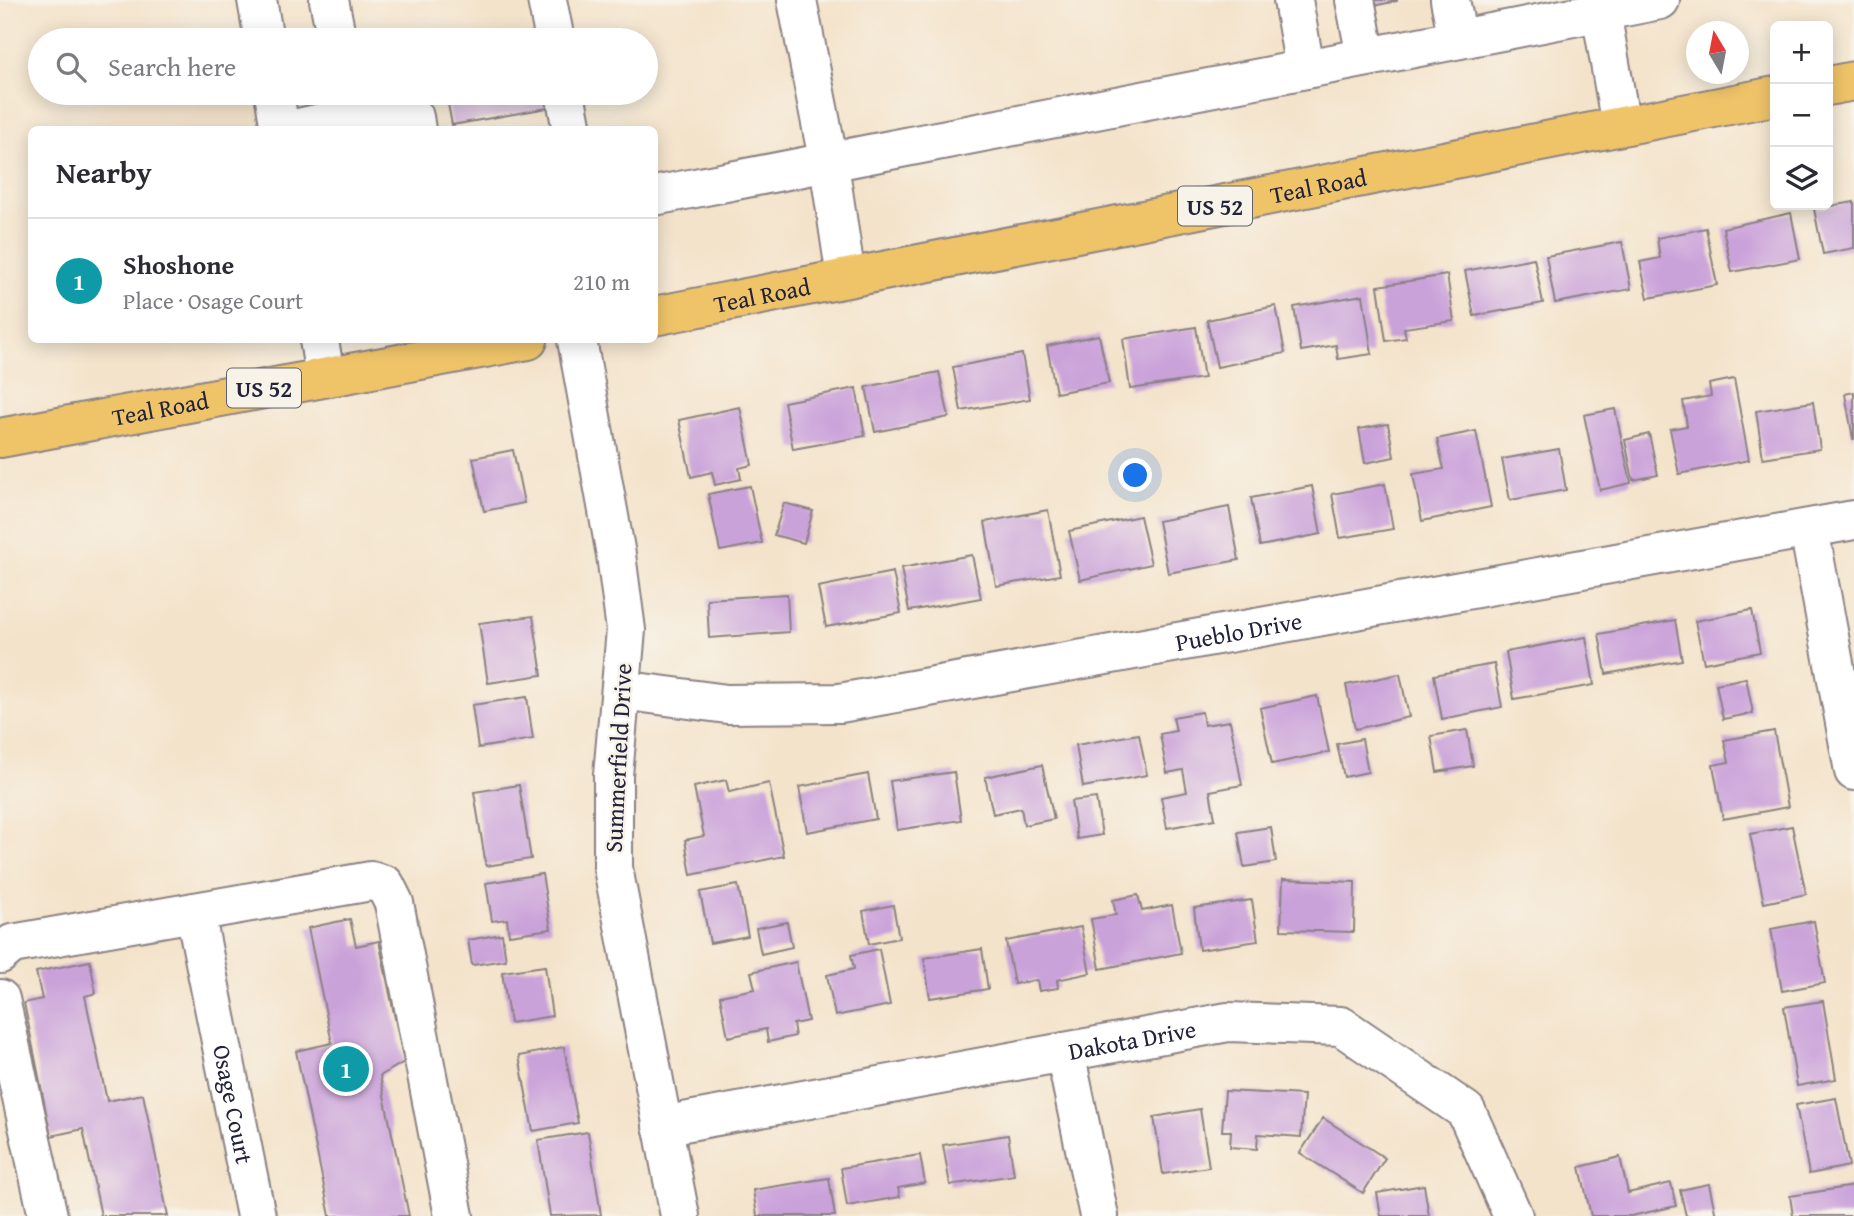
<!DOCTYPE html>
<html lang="en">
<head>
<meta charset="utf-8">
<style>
  :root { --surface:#fff; --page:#f7f7f7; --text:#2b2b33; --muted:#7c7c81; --line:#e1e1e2; --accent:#ea580c }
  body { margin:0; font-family:"Gentium Book Plus",serif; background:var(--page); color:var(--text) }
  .controls { position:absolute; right:21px; top:21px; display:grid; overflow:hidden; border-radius:10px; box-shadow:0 4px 18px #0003 }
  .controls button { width:63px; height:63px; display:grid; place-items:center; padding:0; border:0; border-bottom:2px solid var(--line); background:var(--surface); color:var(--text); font:35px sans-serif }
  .compass { position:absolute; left:1686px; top:21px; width:63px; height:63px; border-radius:50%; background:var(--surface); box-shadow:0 4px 18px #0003; rotate:350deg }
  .you { position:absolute; left:1136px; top:476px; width:24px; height:24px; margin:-18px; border:5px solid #fff; border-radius:50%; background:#1a73e8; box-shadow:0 0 0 10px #1a73e833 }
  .badge { display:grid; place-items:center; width:46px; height:46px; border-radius:50%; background:var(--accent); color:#fff; font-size:23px; font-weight:700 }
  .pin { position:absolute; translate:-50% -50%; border:4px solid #fff; box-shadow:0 2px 7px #0006 }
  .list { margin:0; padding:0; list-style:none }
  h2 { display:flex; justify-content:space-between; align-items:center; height:91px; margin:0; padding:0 28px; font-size:30px }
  h2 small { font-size:23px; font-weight:400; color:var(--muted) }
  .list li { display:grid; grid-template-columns:46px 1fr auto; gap:21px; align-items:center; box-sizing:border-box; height:126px; padding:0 28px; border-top:2px solid var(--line) }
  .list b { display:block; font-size:26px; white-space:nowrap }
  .list p { margin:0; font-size:23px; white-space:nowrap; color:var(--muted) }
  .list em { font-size:23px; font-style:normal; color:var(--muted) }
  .icon { flex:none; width:38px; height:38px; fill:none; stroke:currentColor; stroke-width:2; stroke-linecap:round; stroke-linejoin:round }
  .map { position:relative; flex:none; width:1854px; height:1216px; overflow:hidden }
  .search { position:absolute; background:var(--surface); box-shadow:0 4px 18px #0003; left:28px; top:28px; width:630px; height:77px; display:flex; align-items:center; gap:18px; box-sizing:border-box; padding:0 24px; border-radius:38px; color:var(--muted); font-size:26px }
  .panel { position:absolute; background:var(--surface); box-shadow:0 4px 18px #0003; left:28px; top:126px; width:630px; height:217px; border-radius:10px }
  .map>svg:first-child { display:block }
  .building { fill:#caa2da }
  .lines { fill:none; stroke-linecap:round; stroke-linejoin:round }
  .minor-casing { stroke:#8b8283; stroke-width:42 }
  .major-casing { stroke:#8b8283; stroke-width:42 }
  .minor { stroke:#fff; stroke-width:38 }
  .major { stroke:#efc469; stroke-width:38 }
  .labels { text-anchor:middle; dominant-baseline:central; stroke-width:5; stroke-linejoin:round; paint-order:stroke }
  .shield { fill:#f7f3e8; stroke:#62616f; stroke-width:2 }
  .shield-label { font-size:23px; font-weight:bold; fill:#22223b }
  .street-label { font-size:24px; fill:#22223b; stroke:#f7f3e8 }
</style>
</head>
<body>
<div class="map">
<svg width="1854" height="1216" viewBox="0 0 1854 1216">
  <rect width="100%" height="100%" fill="#f7f3e8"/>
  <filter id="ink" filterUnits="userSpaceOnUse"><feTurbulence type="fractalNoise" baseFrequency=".0143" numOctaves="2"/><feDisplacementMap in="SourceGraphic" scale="14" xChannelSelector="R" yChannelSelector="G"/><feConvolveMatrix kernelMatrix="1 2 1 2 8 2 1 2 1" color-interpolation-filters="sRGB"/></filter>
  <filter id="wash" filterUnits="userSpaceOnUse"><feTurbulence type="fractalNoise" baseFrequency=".00686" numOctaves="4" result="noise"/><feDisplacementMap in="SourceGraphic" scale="28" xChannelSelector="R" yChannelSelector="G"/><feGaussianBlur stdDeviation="1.57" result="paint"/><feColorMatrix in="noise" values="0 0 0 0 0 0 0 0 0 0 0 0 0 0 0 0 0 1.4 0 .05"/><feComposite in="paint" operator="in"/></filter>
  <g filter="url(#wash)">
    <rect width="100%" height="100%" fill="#f4e3cb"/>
    <g id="blocks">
      <path class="building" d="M1371 0H1397V1L1373 6Z
        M446 93H550L553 107 452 125Z
        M1854 202V248L1823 254 1814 209Z
        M1791 213 1800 259 1732 272 1723 228Z
        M1706 228 1717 285 1648 298 1640 262 1660 258 1657 238Z
        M1622 242 1631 289 1555 303 1546 256Z
        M1534 258 1543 303 1474 316 1465 271Z
        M1447 275 1454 321 1404 328 1406 338 1386 341 1378 286Z
        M1363 295 1372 354 1338 359 1336 345 1301 351 1294 307Z
        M1276 306 1285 353 1217 367 1207 320Z
        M1196 327 1204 378 1130 389 1123 339Z
        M1099 335 1109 383 1056 393 1047 346Z
        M1022 354 1030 399 961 411 953 367Z
        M939 372 949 417 875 432 866 387Z
        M1734 379 1749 460 1679 474 1670 429 1687 426 1683 401 1711 396 1709 384Z
        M856 388 865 436 793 449 784 402Z
        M1854 392V439H1853L1845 394Z
        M1813 402 1820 449 1763 458 1756 411Z
        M740 407 752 465 739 468 741 479 715 485 712 472 691 477 679 420Z
        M1615 409 1631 483 1600 490 1584 415Z
        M1388 424 1394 457 1365 463 1359 429Z
        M1476 431 1491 507 1422 521 1413 474 1444 469 1437 439Z
        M1649 434 1658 475 1633 480 1625 440Z
        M1559 449 1566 490 1510 500 1502 459Z
        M513 450 524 503 484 511 473 458Z
        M1385 484 1393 529 1340 538 1332 494Z
        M750 486 762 543 720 551 708 494Z
        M1312 486 1321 534 1260 546 1251 498Z
        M784 503 813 511 804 543 774 535Z
        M1229 507 1239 560 1168 573 1158 521Z
        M1048 510 1060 575 996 586 985 522Z
        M1140 516 1151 564 1080 580 1069 531Z
        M972 555 981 598 909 611 901 568Z
        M893 572 901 613 826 627 818 587Z
        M787 594 789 632 709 638 707 599Z
        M1752 610 1760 652 1704 663 1695 621Z
        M533 616 542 675 488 683 479 623Z
        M1675 620 1682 660 1606 674 1599 634Z
        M1586 637 1594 685 1514 699 1506 652Z
        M1494 664 1502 707 1442 719 1434 675Z
        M1400 674 1409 717 1355 729 1346 685Z
        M1746 678 1753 713 1723 719 1716 684Z
        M1317 696 1329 752 1272 764 1260 708Z
        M527 697 533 739 478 748 472 705Z
        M1202 712 1204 725 1230 721 1242 785 1210 791 1215 819 1167 828 1161 797 1187 792 1183 770 1167 773 1160 734 1176 731 1173 717Z
        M1467 730 1473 766 1437 772 1431 736Z
        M1774 731 1788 807 1723 819 1713 765 1729 762 1724 740Z
        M1139 734 1147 775 1083 787 1076 745Z
        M1362 739 1368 772 1344 777 1337 744Z
        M1042 765 1054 819 1024 825 1021 808 993 814 985 777Z
        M954 772 961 820 897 830 890 781Z
        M868 774 876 819 807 832 799 787Z
        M726 780 729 792 769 783 784 856 691 875 685 840 704 836 694 787Z
        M519 785 531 859 486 866 474 792Z
        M1096 798 1102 835 1077 839 1071 801Z
        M1792 826 1806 894 1764 903 1750 834Z
        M1271 827 1276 862 1244 867 1238 832Z
        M542 874 551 929 509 935 507 919 492 921 486 883Z
        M1283 879 1355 882 1354 932 1281 930Z
        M738 885 748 936 710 943 700 892Z
        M1138 895 1142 911 1172 905 1181 953 1100 969 1091 919 1116 915 1113 900Z
        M1252 900 1258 941 1199 950 1194 908Z
        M893 905 899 938 869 944 863 911Z
        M350 919 356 946 379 941 404 1062 380 1076 409 1216H330L296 1051 332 1043 308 928Z
        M1814 921 1825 983 1782 991 1771 929Z
        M787 922 792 947 761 954 756 928Z
        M1081 927 1090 973 1057 980 1058 988 1039 991 1037 980 1014 984 1006 941Z
        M502 934 506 960 472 965 468 940Z
        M879 949 890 1005 835 1016 827 975 854 969 851 955Z
        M982 949 988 989 930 998 924 958Z
        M90 961 96 993 85 996 107 1101 143 1094 168 1216H101L83 1129 51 1136 24 1003 42 999 36 972Z
        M796 962 808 1021 793 1024 795 1036 768 1042 766 1029 728 1037 720 996 755 989 751 972Z
        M545 966 552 1016 510 1023 502 972Z
        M1823 1001 1836 1079 1797 1086 1784 1007Z
        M564 1047 578 1123 533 1131 519 1056Z
        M1225 1091 1304 1095 1301 1137 1258 1134 1257 1149 1230 1147 1231 1131H1222Z
        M1836 1098 1849 1166 1809 1174 1796 1105Z
        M1200 1109 1209 1167 1163 1174 1154 1117Z
        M1323 1118 1385 1158 1363 1193 1300 1153Z
        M588 1132 601 1215 550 1216 538 1140Z
        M1008 1135 1014 1175 950 1185 943 1145Z
        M920 1155 925 1183 898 1188 900 1197 847 1206 841 1168Z
        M1620 1157 1628 1193 1671 1183 1676 1206 1631 1216H1591L1580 1167Z
        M829 1178 835 1216H757L753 1190Z
        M1709 1184 1716 1216H1686L1680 1190Z
        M1424 1185 1429 1216H1381L1377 1193Z
        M1854 1186V1216H1793L1790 1196Z"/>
    </g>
  </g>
  <g filter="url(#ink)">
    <use href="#blocks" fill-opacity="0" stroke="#8b8283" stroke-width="2"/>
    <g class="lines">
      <g class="minor-casing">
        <g id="minor">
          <path d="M257 0 264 40"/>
          <path d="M329 0 337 40"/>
          <path d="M547 0 555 40"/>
          <path d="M797 0 829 164 846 278"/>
          <path d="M1293 0 1305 69"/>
          <path d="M1355 0 1366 57"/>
          <path d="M1450 0 1458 39"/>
          <path d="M1599 0 1621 126"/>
          <path d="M274 93 280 130"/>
          <path d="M565 93 572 130"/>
          <path d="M289 130 389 108 414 117 416 130"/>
          <path d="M654 196 1660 0"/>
          <path d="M319 340 325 376"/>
          <path d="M577 340 616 555 626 630 613 775V868L680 1216"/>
          <path d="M1809 529 1854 771"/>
          <path id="s1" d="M621 690 727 704 840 703 1854 520"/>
          <path id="s2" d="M195 912 256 1216"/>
          <path d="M0 954 12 944 371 881 385 885 394 903 454 1216"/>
          <path d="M0 999 48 1216"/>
          <path d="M1065 1052 1099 1216"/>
          <path id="s3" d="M662 1126 1228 1022 1341 1026 1466 1111 1513 1216"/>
        </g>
      </g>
      <g class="major-casing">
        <g id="major">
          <path d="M1828 86 1854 81"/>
          <path id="s4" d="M654 316 1775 96"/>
          <path id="s5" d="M0 438 528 340"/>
        </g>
      </g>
      <use href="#minor" class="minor"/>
      <use href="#major" class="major"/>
    </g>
  </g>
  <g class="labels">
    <g class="shield">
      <rect x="1178" y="186.5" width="74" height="39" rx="5"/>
      <rect x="227" y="368.5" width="74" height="39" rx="5"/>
    </g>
    <g class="shield-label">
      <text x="1215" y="206">US 52</text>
      <text x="264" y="388">US 52</text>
    </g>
    <g class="street-label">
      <text stroke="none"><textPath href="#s4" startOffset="677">Teal Road</textPath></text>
      <text stroke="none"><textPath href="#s4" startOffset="110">Teal Road</textPath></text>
      <text stroke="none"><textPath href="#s5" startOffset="163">Teal Road</textPath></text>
      <text stroke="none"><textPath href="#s1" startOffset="625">Pueblo Drive</textPath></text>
      <text transform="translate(618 758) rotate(-87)">Summerfield Drive</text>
      <text stroke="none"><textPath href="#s3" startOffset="478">Dakota Drive</textPath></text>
      <text stroke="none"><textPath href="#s2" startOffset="196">Osage Court</textPath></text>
    </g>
  </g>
</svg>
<div class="controls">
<button>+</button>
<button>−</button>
<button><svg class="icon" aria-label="layers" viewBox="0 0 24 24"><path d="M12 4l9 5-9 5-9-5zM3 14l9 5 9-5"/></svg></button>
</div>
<svg class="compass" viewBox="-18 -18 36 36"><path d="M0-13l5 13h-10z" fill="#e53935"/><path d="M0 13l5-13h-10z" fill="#7c7c81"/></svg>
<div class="you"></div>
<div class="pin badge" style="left:346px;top:1069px;background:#0f9aa8">1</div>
<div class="search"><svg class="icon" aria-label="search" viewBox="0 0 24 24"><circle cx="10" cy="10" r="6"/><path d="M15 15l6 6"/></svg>Search here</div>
<section class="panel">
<h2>Nearby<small></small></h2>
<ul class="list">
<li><span class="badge" style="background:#0f9aa8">1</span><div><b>Shoshone</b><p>Place · Osage Court</p></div><em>210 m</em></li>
</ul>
</section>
</div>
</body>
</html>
